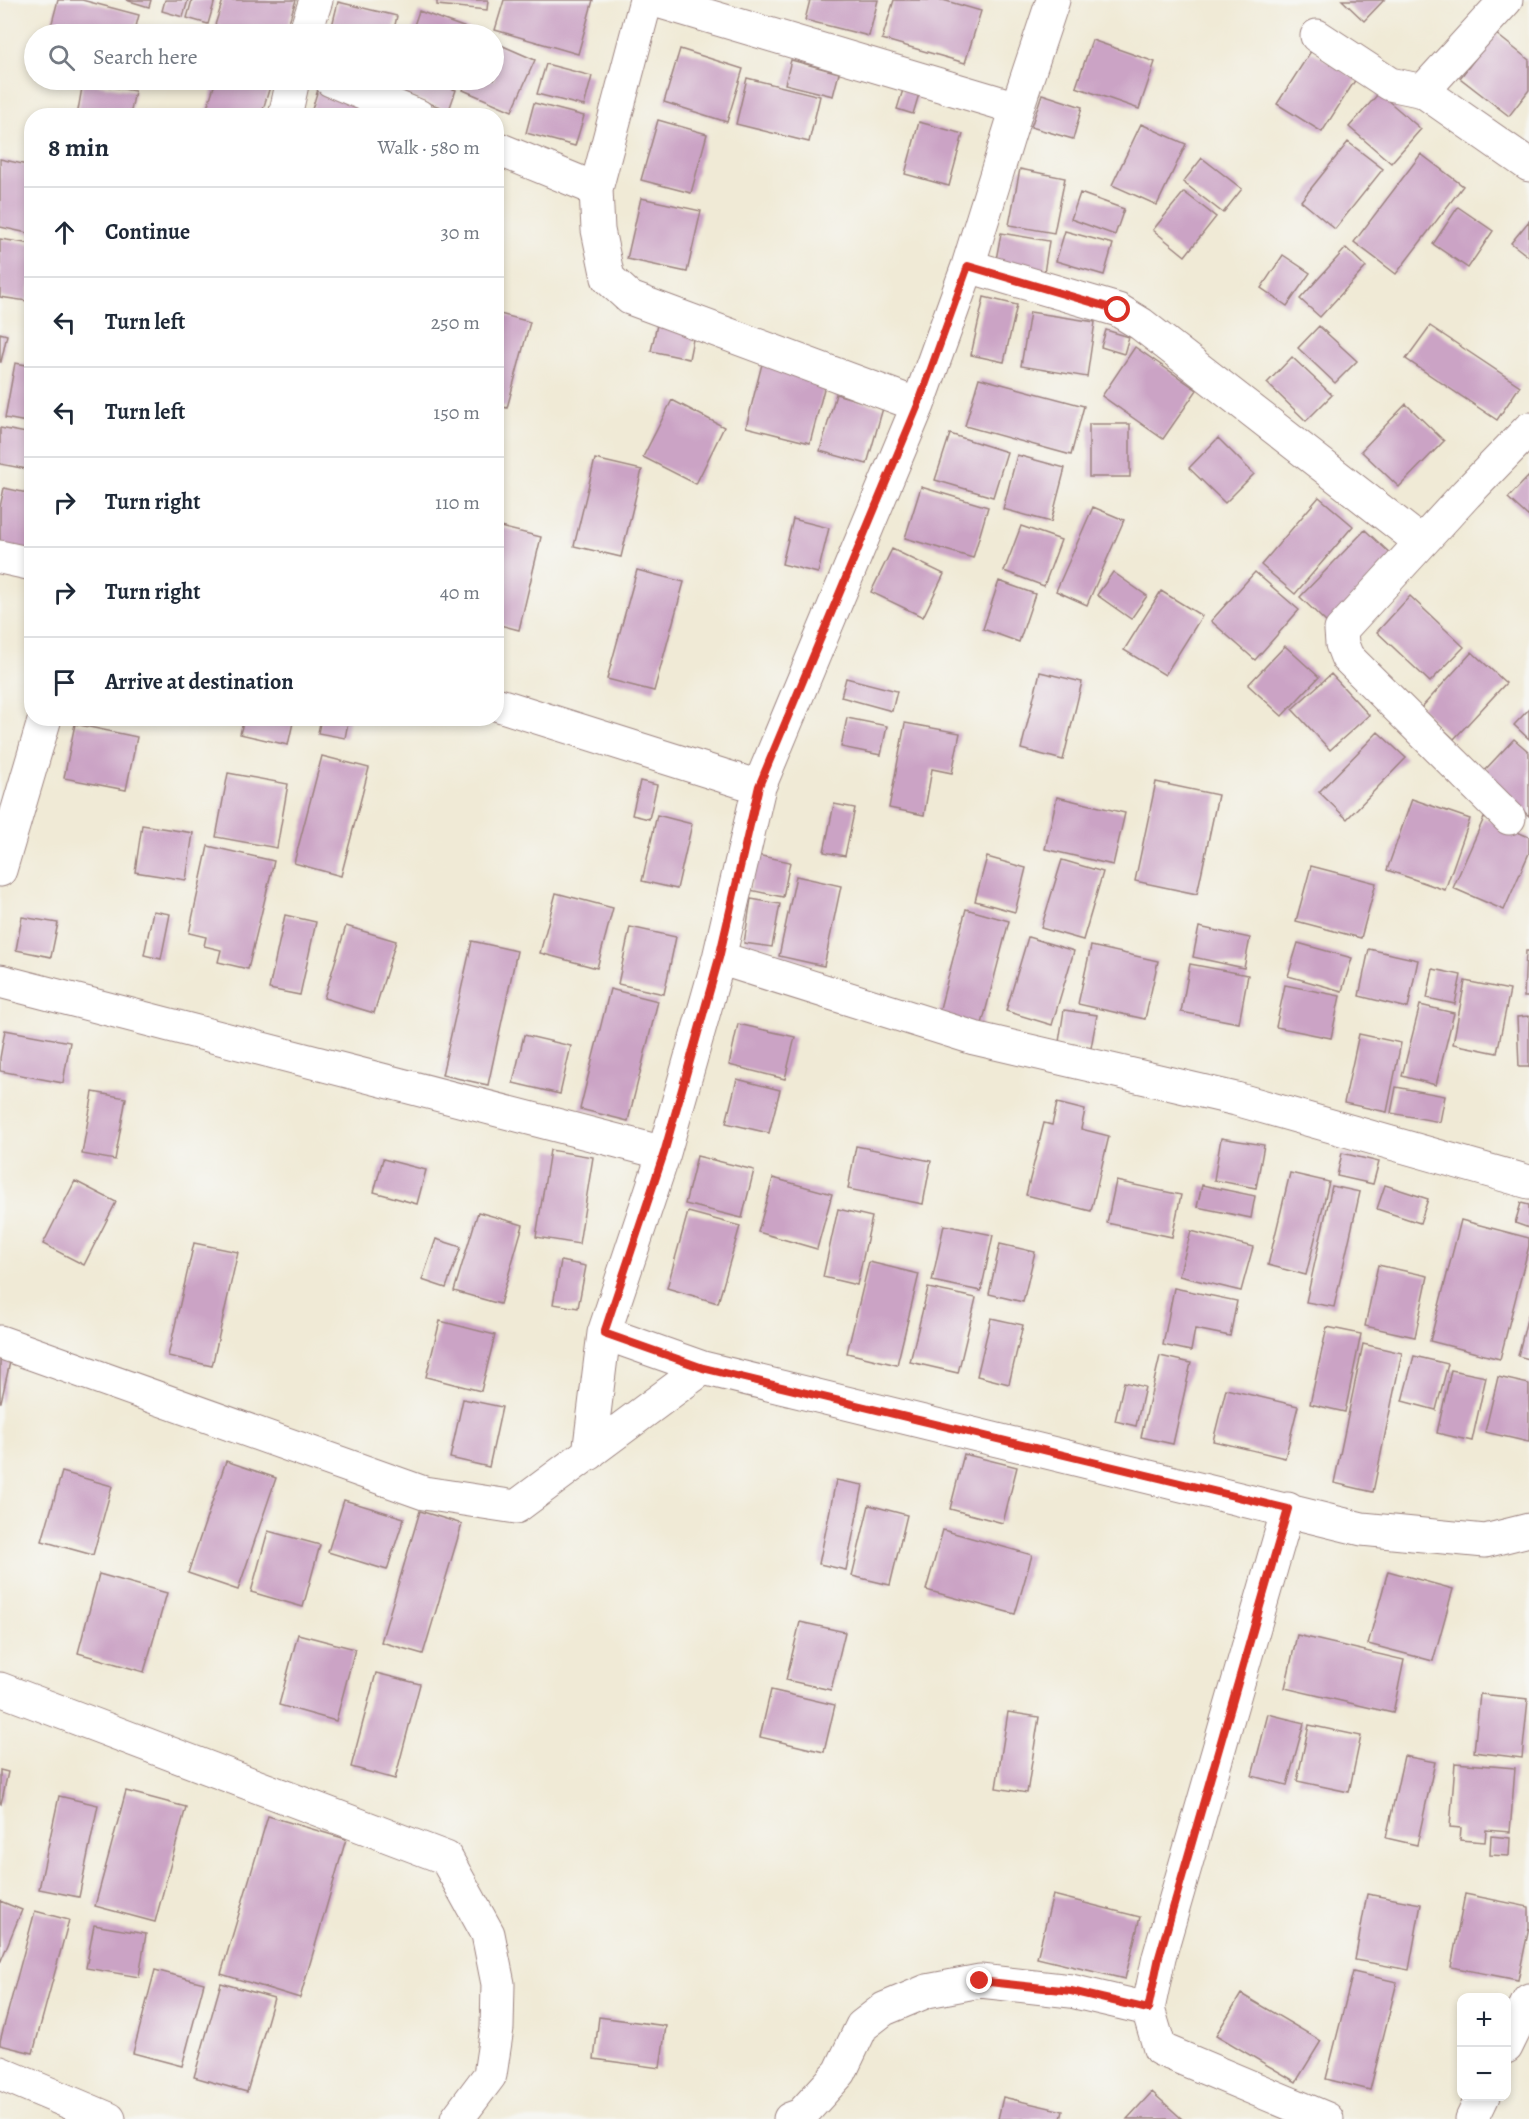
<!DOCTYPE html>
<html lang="en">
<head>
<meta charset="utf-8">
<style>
  :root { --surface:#fff; --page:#f6f6f7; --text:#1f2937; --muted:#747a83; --line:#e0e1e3 }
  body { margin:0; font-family:Alegreya,serif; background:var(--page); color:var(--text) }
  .controls { position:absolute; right:18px; bottom:18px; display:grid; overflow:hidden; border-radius:12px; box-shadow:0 3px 9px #0003 }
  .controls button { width:54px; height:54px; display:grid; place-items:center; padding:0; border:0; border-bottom:2px solid var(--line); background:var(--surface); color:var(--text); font:30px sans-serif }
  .stop { position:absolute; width:18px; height:18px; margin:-14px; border:4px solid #d93025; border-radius:50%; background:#fff }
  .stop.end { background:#d93025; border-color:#fff; box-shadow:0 2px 6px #0008 }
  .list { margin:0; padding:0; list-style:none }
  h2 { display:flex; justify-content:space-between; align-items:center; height:78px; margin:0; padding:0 24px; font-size:26px }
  h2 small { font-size:20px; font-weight:400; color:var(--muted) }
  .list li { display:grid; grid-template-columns:39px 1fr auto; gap:18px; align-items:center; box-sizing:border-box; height:90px; padding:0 24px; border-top:2px solid var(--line) }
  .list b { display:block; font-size:22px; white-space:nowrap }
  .list em { font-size:20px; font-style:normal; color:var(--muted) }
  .icon { flex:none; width:33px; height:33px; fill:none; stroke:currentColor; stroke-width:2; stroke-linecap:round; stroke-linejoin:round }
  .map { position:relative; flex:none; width:1529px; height:2119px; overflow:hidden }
  .search { position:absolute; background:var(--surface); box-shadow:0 3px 9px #0003; left:24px; top:24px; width:480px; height:66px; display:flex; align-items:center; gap:15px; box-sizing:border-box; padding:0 21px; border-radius:33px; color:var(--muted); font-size:22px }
  .panel { position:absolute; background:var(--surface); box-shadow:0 3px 9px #0003; left:24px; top:108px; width:480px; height:618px; border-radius:24px }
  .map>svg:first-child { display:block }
  .building { fill:#cba3c5 }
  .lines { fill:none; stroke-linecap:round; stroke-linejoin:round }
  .minor-casing { stroke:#9d8480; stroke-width:35 }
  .minor { stroke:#fff; stroke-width:33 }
  .route { stroke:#d93025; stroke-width:8 }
</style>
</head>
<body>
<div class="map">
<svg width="1529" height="2119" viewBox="0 0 1529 2119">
  <rect width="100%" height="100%" fill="#f6f6f2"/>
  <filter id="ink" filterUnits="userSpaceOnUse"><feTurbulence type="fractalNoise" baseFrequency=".0167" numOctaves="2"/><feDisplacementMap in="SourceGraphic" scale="12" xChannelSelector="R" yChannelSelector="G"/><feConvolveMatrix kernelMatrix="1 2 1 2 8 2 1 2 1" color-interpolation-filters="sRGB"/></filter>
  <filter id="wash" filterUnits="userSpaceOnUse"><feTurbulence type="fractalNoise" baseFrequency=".008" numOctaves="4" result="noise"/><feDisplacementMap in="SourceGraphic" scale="24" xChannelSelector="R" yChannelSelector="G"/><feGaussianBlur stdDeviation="1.35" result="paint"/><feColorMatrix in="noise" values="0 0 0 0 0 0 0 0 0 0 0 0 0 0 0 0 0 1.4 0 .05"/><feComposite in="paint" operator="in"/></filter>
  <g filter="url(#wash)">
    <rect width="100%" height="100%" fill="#f0ead6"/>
    <g id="blocks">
      <path class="building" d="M58 0H82L139 15 134 34H49Z
        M126 0H151L149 7Z
        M165 0H188L183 17 162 11Z
        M192 0H215L208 24 187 18Z
        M223 0H296L285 34H246L215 25Z
        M437 0H488L487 10 437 5Z
        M504 0H593L578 54 495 30Z
        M810 0H878L869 36 805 20Z
        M894 0H943L981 11 965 63 882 39Z
        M1342 0H1384L1364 21Z
        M338 2 397 16 393 34H330Z
        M419 11 477 32 476 34H411Z
        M1495 33 1529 60V90L1509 116 1460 78Z
        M1092 40 1155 62 1139 109 1076 87Z
        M494 42 535 60 512 111 463 90 467 80H494Z
        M680 49 743 69 727 122 664 102Z
        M1311 51 1356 79 1322 132 1277 104Z
        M791 60 839 73 833 96 785 84Z
        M546 64 592 76 584 106 537 94Z
        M747 78 820 96 809 142 736 124Z
        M216 80H272L261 116H220L206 111Z
        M394 80H426L456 90 449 110 390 90Z
        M906 80 922 84 913 114 897 109Z
        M83 82 135 91 130 116H77Z
        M319 86 375 116H310Z
        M1379 93 1421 129 1391 163 1349 127Z
        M1042 94 1082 107 1073 139 1031 127Z
        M534 103 584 116 575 146 526 133Z
        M658 120 707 134 691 193 641 180Z
        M919 122 963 134 949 186 905 174Z
        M1141 124 1186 144 1157 205 1112 185Z
        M1348 142 1383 169 1335 229 1301 201Z
        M1421 154 1463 186 1396 274 1354 242Z
        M1202 158 1242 189 1223 213 1183 182Z
        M0 159 32 166V234L0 227Z
        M1020 169 1065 178 1054 233 1009 225Z
        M1184 192 1216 217 1185 256 1153 230Z
        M1080 193 1124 209 1115 235 1071 219Z
        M641 198 701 211 687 272 627 259Z
        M1458 207 1493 231 1468 268 1433 244Z
        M1529 221V257L1511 243Z
        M1065 231 1113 244 1104 275 1056 261Z
        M1001 233 1049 241 1044 273 995 265Z
        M0 239 32 244V276L27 301 0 297Z
        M1346 248 1366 267 1320 317 1300 299Z
        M1283 255 1310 273 1287 306 1261 288Z
        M984 297 1017 305 1004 362 971 355Z
        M1030 312 1095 322 1087 377 1021 366Z
        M496 313 530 322 507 408 496 405Z
        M659 316 696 324 689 359 651 351Z
        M1319 326 1357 361 1335 383 1298 348Z
        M1430 326 1520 386 1497 420 1406 359Z
        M1106 330 1129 337 1124 354 1101 347Z
        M0 333 7 335 1 362H0Z
        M1135 347 1197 390 1163 439 1102 396Z
        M1292 357 1332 395 1306 421 1267 383Z
        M15 363 32 366V423L5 418Z
        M762 364 826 381 810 443 746 427Z
        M979 378 1084 406 1071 455 965 426Z
        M836 394 883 408 867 464 820 451Z
        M672 400 724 427 696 484 643 457Z
        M1406 404 1444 441 1399 487 1361 451Z
        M1089 424H1130V477H1089Z
        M0 428 32 434V470L0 464Z
        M950 434 1007 452 993 497 935 480Z
        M1218 438 1254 474 1225 503 1189 468Z
        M1017 455 1065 468 1051 522 1003 509Z
        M595 459 642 470 621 557 574 546Z
        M1529 476V517L1508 498Z
        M921 487 988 507 973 558 905 538Z
        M4 488 32 494V556L0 549V507Z
        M1319 497 1353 526 1295 594 1261 565Z
        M1093 507 1124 520 1087 605 1056 591Z
        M793 519 829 528 818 573 782 564Z
        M496 526 541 537 519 630 496 624Z
        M1021 526 1061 540 1044 586 1004 571Z
        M1365 530 1393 556 1328 624 1300 597Z
        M892 549 944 574 923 617 871 592Z
        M637 570 684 582 654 691 607 679Z
        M1113 572 1147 596 1131 619 1097 595Z
        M1255 572 1299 610 1255 660 1211 621Z
        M999 581 1035 594 1019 642 983 629Z
        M1161 591 1202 616 1165 675 1124 650Z
        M1410 596 1464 647 1430 682 1377 632Z
        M1285 646 1319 677 1282 716 1248 685Z
        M1472 652 1506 683 1454 739 1421 708Z
        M1040 672 1082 682 1063 760 1021 749Z
        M1331 674 1369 715 1330 750 1292 709Z
        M846 678 897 691 892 711 841 697Z
        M1529 709V739L1514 725Z
        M244 718H294L288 745 240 734Z
        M321 718H349L345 738 318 733Z
        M847 718 887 726 881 755 841 747Z
        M905 723 960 733 952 773 932 769 924 815 889 808Z
        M75 724 137 737 126 790 64 778Z
        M1378 732 1406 758 1347 819 1319 792Z
        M1514 739 1529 752V816L1482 773Z
        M322 756 369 768 341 876 294 863Z
        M228 773 288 784 277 848 216 837Z
        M640 781 657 785 649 819 632 815Z
        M1156 782 1218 795 1197 894 1135 881Z
        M1057 797 1125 813 1113 865 1045 849Z
        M1412 799 1470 819 1445 890 1387 870Z
        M834 804 855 808 845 856 824 852Z
        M657 815 692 824 677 889 642 881Z
        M1484 818 1529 837V853L1504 910 1453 888Z
        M142 825 193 833 186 880 135 872Z
        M208 846 274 861 248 969 218 962 221 950 204 946 206 937 189 933Z
        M757 855 790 862 783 897 750 890Z
        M987 857 1026 868 1015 912 975 901Z
        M1062 860 1103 872 1083 940 1041 928Z
        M1311 866 1376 883 1361 938 1296 921Z
        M796 876 841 886 824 966 779 956Z
        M556 893 613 908 597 968 540 953Z
        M751 899 780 904 772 947 744 943Z
        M966 909 1009 921 981 1028 938 1016Z
        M153 911 170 914 161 959 144 955Z
        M285 915 316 922 300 995 269 989Z
        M22 917 58 923 51 957 16 950Z
        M346 926 396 941 374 1013 324 998Z
        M630 927 676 937 664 994 618 984Z
        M1199 927 1250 938 1244 968 1193 957Z
        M1028 937 1074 951 1052 1025 1006 1011Z
        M472 941 517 951 488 1085 442 1075Z
        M1298 943 1352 958 1342 991 1288 976Z
        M1091 946 1158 961 1145 1019 1078 1004Z
        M1369 949 1418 960 1408 1008 1359 996Z
        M1526 951H1529V997H1524Z
        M1190 964 1248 975 1239 1023 1181 1012Z
        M1433 969 1461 975 1455 1004 1427 998Z
        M1465 981 1510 990 1497 1053 1453 1044Z
        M1285 985 1340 996 1331 1038 1276 1027Z
        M610 989 658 1001 628 1121 580 1109Z
        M1420 1005 1454 1013 1436 1085 1402 1076Z
        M1064 1010 1097 1015 1091 1048 1059 1042Z
        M1529 1016V1067H1519L1517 1017Z
        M738 1024 795 1037 785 1079 729 1065Z
        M5 1030 70 1042 63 1083 0 1071V1058Z
        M1359 1034 1401 1043 1387 1112 1344 1103Z
        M524 1035 571 1046 560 1094 513 1083Z
        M737 1079 780 1090 769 1133 726 1123Z
        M1396 1087 1445 1096 1440 1122 1391 1113Z
        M93 1092 126 1098 115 1160 82 1154Z
        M1057 1103 1085 1110 1081 1129 1109 1136 1091 1211 1026 1195 1044 1123 1052 1125Z
        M1221 1138 1264 1145 1256 1188 1214 1180Z
        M856 1146 931 1161 923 1204 848 1189Z
        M550 1150 593 1157 579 1244 536 1237Z
        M1342 1153 1379 1162 1373 1184 1337 1176Z
        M697 1156 754 1170 742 1218 685 1204Z
        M383 1159 426 1170 417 1204 374 1192Z
        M1290 1173 1329 1182 1306 1275 1268 1265Z
        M773 1178 832 1194 817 1249 758 1232Z
        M75 1181 116 1202 84 1265 43 1244Z
        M1116 1181 1181 1195 1172 1237 1107 1223Z
        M1202 1185 1255 1196 1251 1218 1197 1207Z
        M1385 1185 1428 1199 1420 1223 1377 1209Z
        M1332 1186 1360 1192 1334 1307 1306 1302Z
        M1521 1203 1529 1205V1228L1515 1223Z
        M838 1209 872 1217 857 1285 823 1277Z
        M478 1212 523 1225 500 1304 454 1291Z
        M688 1212 740 1226 718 1303 667 1288Z
        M1461 1220 1529 1238V1246L1500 1359 1430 1341Z
        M944 1225 993 1235 981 1291 932 1281Z
        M1191 1231 1253 1247 1241 1291 1179 1276Z
        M436 1239 461 1247 446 1288 422 1280Z
        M194 1243 238 1252 212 1366 168 1356Z
        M1000 1244 1035 1252 1023 1302 989 1294Z
        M561 1261 586 1266 578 1308 553 1304Z
        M869 1262 919 1274 897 1365 847 1353Z
        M1378 1265 1428 1276 1415 1337 1365 1326Z
        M928 1288 976 1298 958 1373 910 1362Z
        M1174 1288 1237 1301 1230 1336 1195 1329 1191 1351 1163 1345Z
        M1528 1315H1529V1359L1518 1356Z
        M991 1318 1023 1325 1009 1384 977 1376Z
        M440 1321 495 1335 481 1391 426 1377Z
        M1327 1327 1361 1334 1345 1412 1310 1404Z
        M1363 1344 1402 1353 1373 1492 1334 1483Z
        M1160 1356 1191 1363 1173 1444 1141 1437Z
        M1414 1356 1448 1364 1436 1410 1402 1401Z
        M0 1360 10 1362 1 1402H0Z
        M1451 1370 1486 1377 1472 1441 1437 1433Z
        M1498 1377 1529 1384V1442L1485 1432Z
        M1124 1382 1145 1387 1136 1426 1115 1421Z
        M1226 1389 1298 1406 1285 1458 1213 1441Z
        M463 1399 502 1407 489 1467 450 1458Z
        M964 1454 1017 1467 1003 1523 950 1509Z
        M226 1461 276 1478 238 1590 188 1573Z
        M62 1472 112 1486 93 1555 42 1541Z
        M836 1480 863 1485 846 1570 819 1564Z
        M344 1500 404 1518 387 1570 328 1552Z
        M869 1505 907 1515 890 1585 852 1576Z
        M420 1511 462 1524 423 1654 381 1642Z
        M943 1530 1032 1555 1015 1614 926 1590Z
        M268 1531 320 1545 303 1607 251 1592Z
        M1388 1571 1453 1589 1433 1661 1368 1644Z
        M99 1574 167 1593 144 1672 78 1653Z
        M800 1622 845 1632 831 1690 786 1680Z
        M298 1634 355 1649 336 1721 279 1705Z
        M1297 1635 1404 1660 1393 1713 1285 1688Z
        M376 1673 420 1684 395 1779 351 1767Z
        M771 1690 835 1705 824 1752 760 1737Z
        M1480 1694 1528 1699 1522 1758 1474 1752Z
        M1008 1712 1039 1717 1027 1793 996 1788Z
        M1268 1714 1304 1723 1287 1785 1252 1776Z
        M1309 1725 1361 1736 1349 1792 1297 1781Z
        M1404 1756 1435 1762 1417 1845 1386 1838Z
        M1455 1763 1515 1768 1510 1832 1486 1830 1485 1842 1460 1840 1461 1828 1450 1827Z
        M0 1770 8 1772 1 1804 0 1803Z
        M126 1791 186 1807 155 1922 95 1906Z
        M59 1796 98 1805 79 1897 39 1889Z
        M268 1816 346 1839 300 1998 221 1974Z
        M1491 1836 1510 1838 1509 1856 1490 1855Z
        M1367 1894 1421 1904 1409 1970 1355 1960Z
        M1465 1894 1529 1907V1927L1518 1980 1451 1967Z
        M1053 1895 1140 1917 1125 1979 1037 1958Z
        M0 1901 22 1910 0 1963Z
        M35 1911 69 1920 33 2053 0 2045V2041Z
        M94 1925 146 1934 139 1977 86 1968Z
        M155 1970 204 1983 182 2066 133 2053Z
        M1353 1972 1397 1982 1370 2090 1326 2079Z
        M221 1983 274 1998 247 2092 194 2077Z
        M1241 1994 1321 2041 1296 2082 1216 2035Z
        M599 2017 666 2026 660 2068 594 2059Z
        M1152 2092 1182 2119H1127Z
        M1003 2097 1063 2111 1061 2119H998Z"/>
    </g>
  </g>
  <g filter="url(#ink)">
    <use href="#blocks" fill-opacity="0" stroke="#9d8480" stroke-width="1.5"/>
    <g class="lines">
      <g class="minor-casing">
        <path id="minor" d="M654 0 1017 108
          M305 34 316 0
          M1317 36 1390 84 1423 91 1506 0
          M331 80 418 116
          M1423 91 1529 165
          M285 116 293 80
          M496 148 596 189 598 230 608 278 630 298 918 405
          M596 189 646 0
          M968 266 1118 310 1141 324 1421 542
          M0 557 32 564
          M496 704 759 787
          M1509 818 1347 657 1342 644 1341 630 1466 494 1529 429
          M0 870 45 718
          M719 958 974 1038 1236 1099 1529 1182
          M0 981 664 1153
          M604 1333 703 1368
          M0 1342 424 1493 516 1507 703 1368 1362 1529 1485 1541 1529 1530
          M589 1454 604 1333 664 1153 719 958 759 787 918 405 968 266 1017 108 1053 0
          M1288 1509 1159 1957 1148 2009 1160 2049 1327 2119
          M0 1689 446 1858 488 1934 498 1984 497 2028 490 2075 457 2119
          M1506 2047 1529 2000
          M0 2073 109 2119
          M790 2119 801 2115 840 2072 862 2026 884 2009 927 1991 980 1981 1071 1991 1148 2009
          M1472 2119 1483 2096"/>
      </g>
      <use href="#minor" class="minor"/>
    </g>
  </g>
  <g class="lines" filter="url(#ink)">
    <path class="route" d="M980 1981 1071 1991 1148 2009 1159 1957 1288 1509 703 1368 604 1333 664 1153 719 958 759 786 918 405 968 266 1118 310"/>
  </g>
</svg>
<div class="controls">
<button>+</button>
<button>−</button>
</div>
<div class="stop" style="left:1118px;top:310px"></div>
<div class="stop end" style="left:980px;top:1981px"></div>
<div class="search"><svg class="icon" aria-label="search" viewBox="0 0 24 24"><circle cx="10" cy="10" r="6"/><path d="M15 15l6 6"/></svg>Search here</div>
<section class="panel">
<h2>8 min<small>Walk · 580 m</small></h2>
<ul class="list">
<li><svg class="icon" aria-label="ahead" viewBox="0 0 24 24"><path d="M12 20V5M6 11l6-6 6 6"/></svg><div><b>Continue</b></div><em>30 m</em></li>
<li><svg class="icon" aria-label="left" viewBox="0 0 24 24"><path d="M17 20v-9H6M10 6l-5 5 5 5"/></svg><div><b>Turn left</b></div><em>250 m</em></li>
<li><svg class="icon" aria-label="left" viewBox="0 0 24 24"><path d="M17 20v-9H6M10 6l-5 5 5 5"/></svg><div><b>Turn left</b></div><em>150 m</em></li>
<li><svg class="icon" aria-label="right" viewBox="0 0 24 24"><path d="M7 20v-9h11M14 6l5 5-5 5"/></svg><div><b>Turn right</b></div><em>110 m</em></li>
<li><svg class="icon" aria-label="right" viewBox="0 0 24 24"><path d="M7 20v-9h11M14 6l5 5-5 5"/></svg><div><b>Turn right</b></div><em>40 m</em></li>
<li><svg class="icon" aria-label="arrive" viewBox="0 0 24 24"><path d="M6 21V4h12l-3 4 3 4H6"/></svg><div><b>Arrive at destination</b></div></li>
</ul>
</section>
</div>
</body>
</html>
